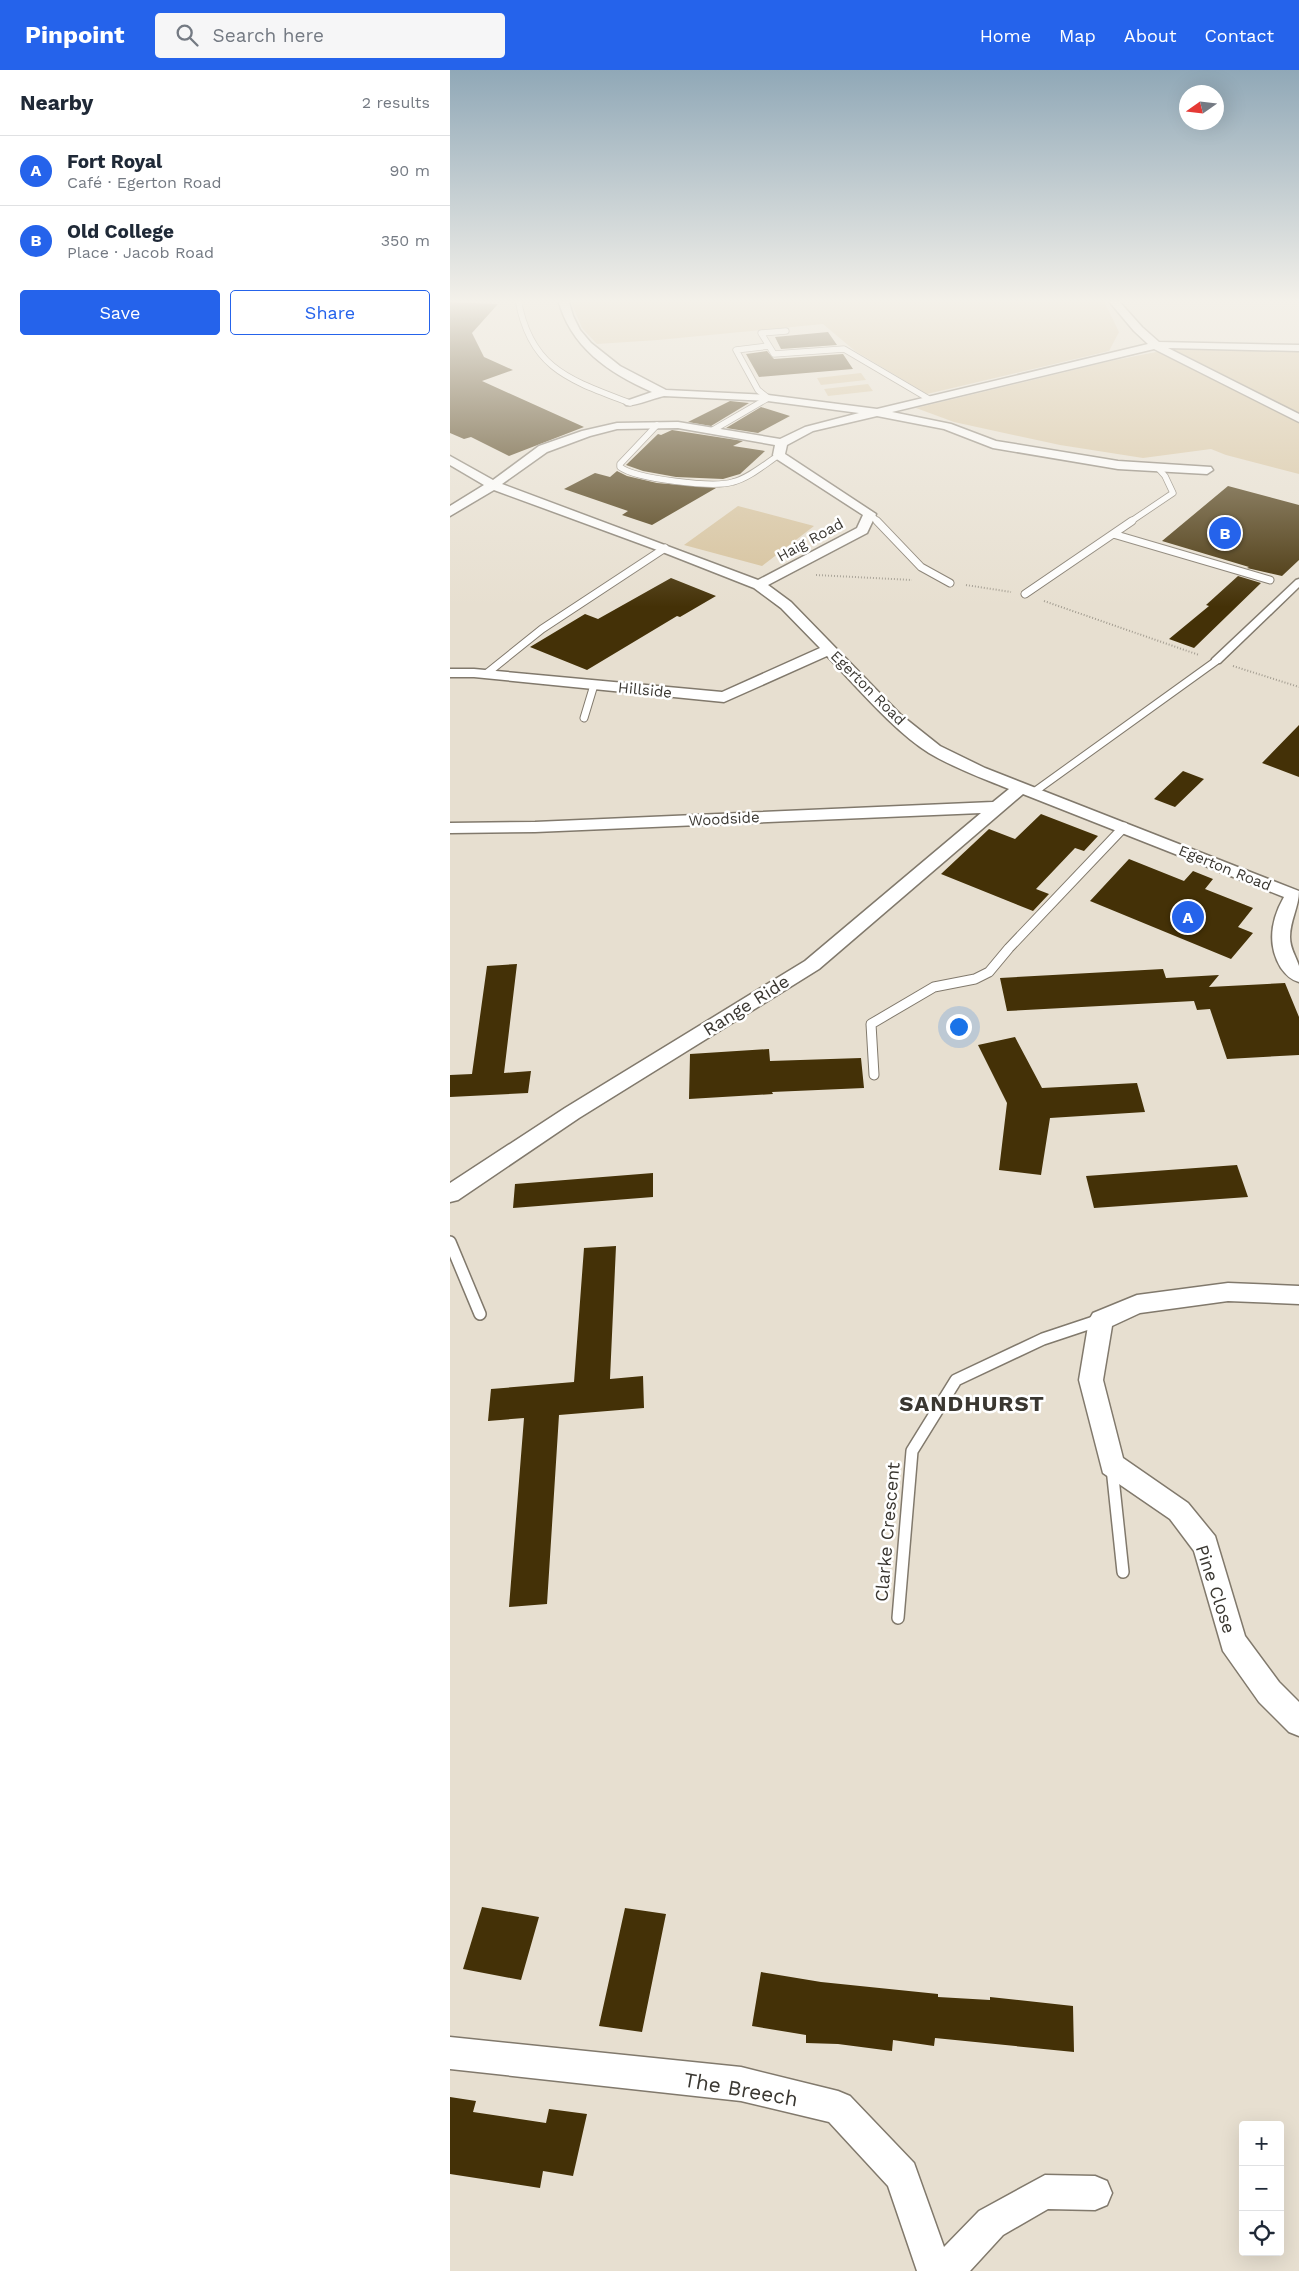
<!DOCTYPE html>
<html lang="en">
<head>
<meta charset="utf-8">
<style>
  :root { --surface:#fff; --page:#f6f6f7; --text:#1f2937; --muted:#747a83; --line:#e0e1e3; --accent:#2563eb }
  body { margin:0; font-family:"Work Sans",sans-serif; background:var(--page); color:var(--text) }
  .controls { position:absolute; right:15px; bottom:15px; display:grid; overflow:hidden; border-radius:5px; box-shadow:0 5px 20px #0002 }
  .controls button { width:45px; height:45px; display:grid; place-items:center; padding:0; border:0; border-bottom:1px solid var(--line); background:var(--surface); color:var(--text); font:25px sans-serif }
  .compass { position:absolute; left:729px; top:15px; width:45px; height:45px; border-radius:50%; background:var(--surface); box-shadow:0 5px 20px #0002; rotate:256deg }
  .you { position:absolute; left:508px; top:956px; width:18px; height:18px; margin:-12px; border:4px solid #fff; border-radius:50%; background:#1a73e8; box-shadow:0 0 0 8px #1a73e833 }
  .badge { display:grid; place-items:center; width:32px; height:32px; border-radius:50%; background:var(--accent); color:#fff; font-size:16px; font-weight:700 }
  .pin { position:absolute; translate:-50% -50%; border:2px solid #fff; box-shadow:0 1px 5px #0006 }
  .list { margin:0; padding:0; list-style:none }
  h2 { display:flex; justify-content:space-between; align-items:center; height:65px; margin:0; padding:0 20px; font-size:21px }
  h2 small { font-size:16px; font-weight:400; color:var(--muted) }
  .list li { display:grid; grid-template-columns:32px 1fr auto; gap:15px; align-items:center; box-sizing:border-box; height:70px; padding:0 20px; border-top:1px solid var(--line) }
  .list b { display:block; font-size:19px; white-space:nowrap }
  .list p { margin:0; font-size:16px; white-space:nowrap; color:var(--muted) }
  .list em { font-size:16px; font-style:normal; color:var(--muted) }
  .actions { display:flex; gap:10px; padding:15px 20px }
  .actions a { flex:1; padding:11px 0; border:1px solid var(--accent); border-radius:5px; text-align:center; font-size:18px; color:var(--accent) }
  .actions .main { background:var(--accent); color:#fff }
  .icon { flex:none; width:28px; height:28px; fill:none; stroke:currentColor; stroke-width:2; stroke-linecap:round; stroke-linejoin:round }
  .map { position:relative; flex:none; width:849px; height:2201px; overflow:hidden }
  header { display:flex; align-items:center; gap:30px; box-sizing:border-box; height:70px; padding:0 25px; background:var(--accent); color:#fff }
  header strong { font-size:24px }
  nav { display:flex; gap:28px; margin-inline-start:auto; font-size:18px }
  .search { width:350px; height:45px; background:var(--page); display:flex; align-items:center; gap:12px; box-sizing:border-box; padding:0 18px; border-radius:5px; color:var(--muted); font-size:19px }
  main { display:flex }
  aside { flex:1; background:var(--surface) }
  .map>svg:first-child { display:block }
  .green { fill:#d5c19b }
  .building { fill:#443107 }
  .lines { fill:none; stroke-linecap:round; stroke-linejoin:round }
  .service-far3-casing { stroke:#81796c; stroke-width:7 }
  .service-far2-casing { stroke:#81796c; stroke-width:9 }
  .service-far1-casing { stroke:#81796c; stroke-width:11 }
  .service-casing { stroke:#81796c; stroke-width:14 }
  .pedestrian-casing { stroke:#81796c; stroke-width:3 }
  .minor-casing { stroke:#81796c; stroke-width:3 }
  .path { stroke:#a39d91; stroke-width:2; stroke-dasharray:1 2; stroke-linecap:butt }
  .service-far3 { stroke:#fff; stroke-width:5.5 }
  .service-far2 { stroke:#fff; stroke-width:7 }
  .service-far1 { stroke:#fff; stroke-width:9 }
  .service { stroke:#fff; stroke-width:11 }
  .pedestrian { fill:#fff; fill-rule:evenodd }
  .minor { fill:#fff; fill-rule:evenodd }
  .labels { text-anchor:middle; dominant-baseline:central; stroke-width:5; stroke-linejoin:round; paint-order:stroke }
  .far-street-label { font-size:15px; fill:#3a3731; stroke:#fff }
  .street-label { font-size:18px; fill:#3a3731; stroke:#fff }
  .near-street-label { font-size:21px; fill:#3a3731; stroke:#fff }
  .district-label { font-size:22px; font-weight:bold; letter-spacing:1px; fill:#3a3731; stroke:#fff }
</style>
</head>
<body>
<header>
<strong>Pinpoint</strong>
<div class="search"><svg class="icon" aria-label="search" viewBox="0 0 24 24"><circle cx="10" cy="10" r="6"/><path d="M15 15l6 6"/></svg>Search here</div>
<nav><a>Home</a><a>Map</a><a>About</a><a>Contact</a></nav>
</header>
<main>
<aside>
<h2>Nearby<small>2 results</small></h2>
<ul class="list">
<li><span class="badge">A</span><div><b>Fort Royal</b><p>Café · Egerton Road</p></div><em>90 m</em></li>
<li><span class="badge">B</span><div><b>Old College</b><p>Place · Jacob Road</p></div><em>350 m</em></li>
</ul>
<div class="actions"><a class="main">Save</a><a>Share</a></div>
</aside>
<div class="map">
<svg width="849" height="2201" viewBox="0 0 849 2201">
  <rect width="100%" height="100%" fill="#e7dfd0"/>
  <path class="green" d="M120 229H653L669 262 659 281 477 324 405 281 373 254 208 270 147 274 132 258Z
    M726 278 849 281V404L776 385 761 379 693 388 610 375 504 352 466 338 661 291Z
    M411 303 416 310 371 315 367 308Z
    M418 314 423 321 378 326 374 319Z
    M288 436 364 456 312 496 234 475Z"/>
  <path class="building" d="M0 232 48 234 22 263 34 287 63 300 32 311 134 357 59 386 21 367 14 369 0 363Z
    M378 262 387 275 331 279 325 267Z
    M317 281 324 289 393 284 403 299 309 307 296 284Z
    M280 331 299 333 261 356 238 352Z
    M311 337 340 346 308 363 276 358Z
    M222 360 293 371 283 376 315 381 290 404 273 409 226 407 193 401 176 395 208 364 211 365Z
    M167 401 177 406 207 413 266 418 202 455 172 445 178 441 114 419 145 403 160 407Z
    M778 416 849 435V490L832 506 797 498 799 497 712 471Z
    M788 506 811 513 744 578 719 569 759 536 756 535Z
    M221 508 266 526 230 547 227 546 137 600 80 577 135 544 148 549Z
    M849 655V707L812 693Z
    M733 701 754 709 725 737 704 729Z
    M591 744 648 766 634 781 625 778 586 819 599 824 583 841 491 804 539 759 565 769Z
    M679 789 734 811 743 801 763 809 755 819 803 838 788 857 803 863 781 889 640 831Z
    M67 894 54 1003 81 1001 78 1023 0 1027V1005L22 1004 37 896Z
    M713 899 716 908 769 905 759 917 835 913 849 947V985L777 989 760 939 747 940 744 931 557 941 550 908Z
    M565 967 592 1018 687 1013 695 1042 600 1048 591 1105 549 1100 557 1033 528 975Z
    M319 979 320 991 411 988 414 1018 322 1022 323 1024 239 1029 240 984Z
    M787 1095 798 1127 644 1138 636 1106Z
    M203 1103V1127L63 1138 65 1114Z
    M166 1176 160 1309 193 1306 194 1338 109 1345 97 1534 59 1537 74 1348 38 1351 41 1319 124 1312 134 1178Z
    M32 1837 89 1847 71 1910 13 1899Z
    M175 1838 216 1844 192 1962 149 1956Z
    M311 1902 371 1912 488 1924V1927L540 1930V1927L623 1936 624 1982 485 1968 484 1976 443 1970 442 1981 388 1974 356 1973V1965L302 1956Z
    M0 2027 26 2031 23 2042 96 2053 99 2039 137 2044 123 2106 93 2101 90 2118 0 2104Z"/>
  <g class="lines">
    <g class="service-far3-casing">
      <path id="service-far3" d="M68 229C80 299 120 310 180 333
        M336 261 311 263 324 284 394 279 479 329
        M207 355 170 394V397C186 409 263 418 283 412 299 408 315 394 329 385
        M263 360 318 328 308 320 286 280 319 276
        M420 444 428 452
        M680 452 723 423 715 406 707 397"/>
    </g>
    <g class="service-far2-casing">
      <path id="service-far2" d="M427 451 471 497 500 513
        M663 464 820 510
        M575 524 682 451
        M36 604 92 559 215 478
        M134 648 144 615
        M584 722 766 591"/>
    </g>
    <g class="service-far1-casing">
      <path id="service-far1" d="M424 1005 421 954 484 917 525 909 539 902 559 878 674 757"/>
    </g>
    <g class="service-casing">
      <path id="service" d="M0 1172 30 1244
        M662 1398 673 1502
        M448 1548 462 1381 506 1310 593 1269 650 1250"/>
    </g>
    <g class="pedestrian-casing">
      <path id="pedestrian" d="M849 509V517L770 593H762V589L846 510Z"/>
    </g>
    <g class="minor-casing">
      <path id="minor" d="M108 229H118L123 246 130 260 141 273 170 296 216 320 318 325 427 339 698 274 684 261 657 229H667L692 257 709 272 849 275V281L718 278 849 344V352L704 279 442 342 501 354 546 371 668 391 761 397 763 400 757 404 668 399 543 378 494 359 427 346 363 361 337 375 335 384 426 444 417 463 318 515 341 532 451 645 490 676 535 698 849 821C849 837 840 850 840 867 840 879 846 886 849 896 849 901 849 908 849 912 841 910 836 905 831 898 817 875 821 850 834 827L573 724 369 899 129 1048 8 1130 0 1132V1113L115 1038 355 891 531 743 85 762 0 763V753L85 752 543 732 559 719C532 708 504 698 479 683 444 661 406 616 377 586L274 632 24 607H0V599H24L272 622 370 578 331 538 304 518 210 481 44 420 0 446V436L34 415 0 395V386L43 410 89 376 132 361 167 353 228 352 330 369 355 357 409 343 318 331 214 326C203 328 185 337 176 335L174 333 176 331 202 322C159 303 120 277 108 229ZM228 358 325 375 323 385 325 388 413 445 407 458 308 510 52 414 97 382 140 366 167 359Z
        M778 1213 849 1216V1234L778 1231 690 1243 662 1256 653 1310 673 1388 738 1433 765 1466 795 1566 829 1612 849 1632V1666L839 1662 809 1632 773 1581 744 1481 720 1449 653 1403 629 1310 639 1250 643 1243 687 1225Z
        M0 1967 291 1997 388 2021 400 2026 464 2093 494 2177 529 2141 595 2105 645 2106 657 2111 662 2123 657 2135 645 2140 598 2139 553 2165 520 2201H467L438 2116 379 2052 291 2031 0 1999Z"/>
    </g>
    <path class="path" d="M366 505 462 510
      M516 515 561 522
      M594 531 749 585
      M783 596 849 617"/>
    <use href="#service-far3" class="service-far3"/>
    <use href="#service-far2" class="service-far2"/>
    <use href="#service-far1" class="service-far1"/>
    <use href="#service" class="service"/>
    <use href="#pedestrian" class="pedestrian"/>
    <use href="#minor" class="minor"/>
  </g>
  <linearGradient id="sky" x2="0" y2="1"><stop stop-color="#90a8b7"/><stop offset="0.43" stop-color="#f4f1ea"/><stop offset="1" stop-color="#f4f1ea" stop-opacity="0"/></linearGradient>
  <rect width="849" height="537" fill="url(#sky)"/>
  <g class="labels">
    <g class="far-street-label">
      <text transform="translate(360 470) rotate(-29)">Haig Road</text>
      <text transform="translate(418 618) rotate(45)">Egerton Road</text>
      <text transform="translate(195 620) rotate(6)">Hillside</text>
      <text transform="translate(274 749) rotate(-3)">Woodside</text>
      <text transform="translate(775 798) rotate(22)">Egerton Road</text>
    </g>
    <g class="street-label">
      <text transform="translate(296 935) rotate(-32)">Range Ride</text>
      <text transform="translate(437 1462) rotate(-85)">Clarke Crescent</text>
      <text transform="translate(766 1519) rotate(72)">Pine Close</text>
    </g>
    <g class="near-street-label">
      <text transform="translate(291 2019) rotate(10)">The Breech</text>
    </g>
    <g class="district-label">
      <text x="522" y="1333">SANDHURST</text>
    </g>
  </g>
</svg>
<div class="controls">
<button>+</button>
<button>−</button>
<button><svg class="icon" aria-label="locate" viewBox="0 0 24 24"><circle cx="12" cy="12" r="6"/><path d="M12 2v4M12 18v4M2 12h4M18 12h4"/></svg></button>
</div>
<svg class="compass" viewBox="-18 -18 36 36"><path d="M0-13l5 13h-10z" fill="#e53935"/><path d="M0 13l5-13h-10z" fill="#747a83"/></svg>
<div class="you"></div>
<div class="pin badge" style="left:738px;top:847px">A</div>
<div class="pin badge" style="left:775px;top:463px">B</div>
</div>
</main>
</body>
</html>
